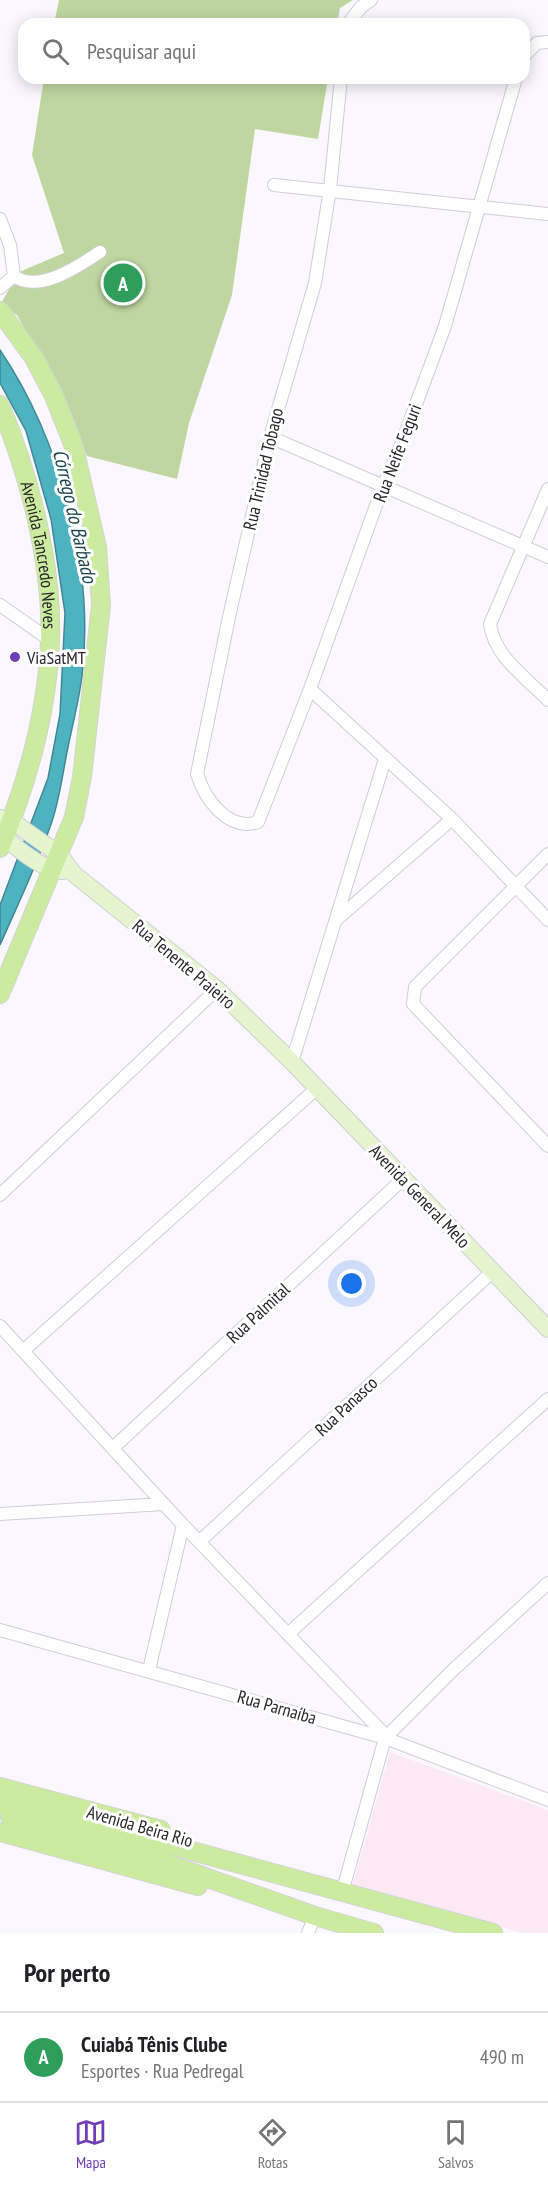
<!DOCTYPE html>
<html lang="pt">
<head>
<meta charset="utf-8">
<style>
  :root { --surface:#fff; --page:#f6f6f6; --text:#202124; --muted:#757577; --line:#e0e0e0; --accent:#713db4 }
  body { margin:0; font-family:"PT Sans Narrow",sans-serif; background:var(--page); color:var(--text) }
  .you { position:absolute; left:352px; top:1284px; width:21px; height:21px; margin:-15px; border:4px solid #fff; border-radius:50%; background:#1a73e8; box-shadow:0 0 0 9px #1a73e833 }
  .badge { display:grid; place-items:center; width:39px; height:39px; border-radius:50%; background:var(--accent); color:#fff; font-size:20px; font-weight:700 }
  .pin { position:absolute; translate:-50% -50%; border:3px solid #fff; box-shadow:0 2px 6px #0006 }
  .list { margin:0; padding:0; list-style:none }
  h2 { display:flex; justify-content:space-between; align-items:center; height:78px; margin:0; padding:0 24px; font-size:26px }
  h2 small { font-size:20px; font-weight:400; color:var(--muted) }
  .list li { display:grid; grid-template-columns:39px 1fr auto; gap:18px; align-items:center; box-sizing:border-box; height:90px; padding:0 24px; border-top:2px solid var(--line) }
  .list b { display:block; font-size:22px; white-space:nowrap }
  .list p { margin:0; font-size:20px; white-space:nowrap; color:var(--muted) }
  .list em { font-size:20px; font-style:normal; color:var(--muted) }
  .icon { flex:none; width:33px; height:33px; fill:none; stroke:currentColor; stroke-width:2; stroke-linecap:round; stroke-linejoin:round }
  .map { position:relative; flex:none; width:548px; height:1933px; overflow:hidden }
  .search { position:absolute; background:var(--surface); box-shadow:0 3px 15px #0003; left:18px; right:18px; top:18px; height:66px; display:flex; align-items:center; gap:15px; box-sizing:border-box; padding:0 21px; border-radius:18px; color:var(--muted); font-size:22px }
  .sheet { height:168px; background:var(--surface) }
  nav { display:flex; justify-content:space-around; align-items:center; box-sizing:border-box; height:84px; border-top:2px solid var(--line); background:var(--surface); font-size:16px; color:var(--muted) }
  nav a { display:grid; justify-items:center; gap:3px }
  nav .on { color:var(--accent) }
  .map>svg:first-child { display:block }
  .commercial { fill:#fce9f3 }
  .green { fill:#bed7a1 }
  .water { fill:#4db3c1; stroke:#428894; stroke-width:1.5 }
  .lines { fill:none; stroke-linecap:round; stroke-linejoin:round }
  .street-casing { stroke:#d0ccd8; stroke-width:14 }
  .secondary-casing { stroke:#d0ccd8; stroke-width:18 }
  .primary-casing { stroke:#d4d3d4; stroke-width:20 }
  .street { stroke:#fff; stroke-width:12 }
  .secondary { stroke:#e5f6cf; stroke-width:16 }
  .primary { stroke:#cbec9e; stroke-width:18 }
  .poi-dot { fill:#713db4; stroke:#fff; stroke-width:2 }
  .labels { text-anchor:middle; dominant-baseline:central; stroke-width:6; stroke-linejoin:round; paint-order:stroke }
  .street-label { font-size:18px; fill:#27252a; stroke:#fff }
  .poi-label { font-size:18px; fill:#27252a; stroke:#fff; text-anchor:start }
  .water-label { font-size:20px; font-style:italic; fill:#19474d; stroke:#fff }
</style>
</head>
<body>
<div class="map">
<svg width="548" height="1933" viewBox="0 0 548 1933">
  <rect width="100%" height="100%" fill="#faf8fe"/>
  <path class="commercial" d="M390 1752 548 1810V1933H522L353 1884Z"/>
  <path class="green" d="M59 0H353L340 8 337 24H54Z
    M44 78H328L318 139 255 129 232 295 189 423 177 479 87 456 58 390 17 315 0 305 19 272 64 253 32 155Z"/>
  <path class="water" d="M0 350C60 439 95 568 82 676 79 701 72 726 67 752 62 777 59 803 50 827 36 867 17 906 0 945V905L48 778 60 714 65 613 51 519 26 431 0 383Z"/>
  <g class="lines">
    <g class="street-casing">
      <path id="street" d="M348 24 361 7 371 0
        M524 56 537 43 548 42
        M341 78 330 189 315 283 270 437 229 617 197 774C205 800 229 832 258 822L310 689 383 486 398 453 445 326 516 78
        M274 185 548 214
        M0 219 10 245 14 276 0 288
        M14 276C38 294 79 266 100 252
        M270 437 548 557
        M548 489 490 624C494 656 526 678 548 700
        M0 605 50 640
        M310 689 452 819 548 920
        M548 854 415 987 413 1004 548 1146
        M336 920 452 819
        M292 1062 385 759
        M0 1195 217 989
        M0 1326 183 1525 387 1737
        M23 1351 316 1089
        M114 1447 403 1179
        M0 1514 164 1504
        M200 1541 493 1271
        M0 1630 385 1738 548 1800
        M289 1633 548 1399
        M149 1670 183 1525
        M342 1893 385 1738 452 1671 548 1583
        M308 1933 315 1916"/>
    </g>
    <g class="secondary-casing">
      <path id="secondary" d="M0 818 12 821 60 855 74 874 217 989 292 1062 548 1329
        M0 828C7 844 46 872 63 871"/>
    </g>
    <g class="primary-casing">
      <g id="primary">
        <path d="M0 311 34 358 54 396 73 444 97 547 101 605 82 777 74 817 0 994"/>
        <path id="s1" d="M0 405C29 474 53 565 50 641 47 713 28 782 0 848"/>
        <path d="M0 1787 161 1830"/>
        <path d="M0 1803 159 1842 493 1933"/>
        <path d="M10 1817 154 1859 315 1916 374 1933"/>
        <path d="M0 1832 198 1886"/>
      </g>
    </g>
    <use href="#street" class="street"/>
    <use href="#secondary" class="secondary"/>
    <use href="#primary" class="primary"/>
  </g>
  <circle class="poi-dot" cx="15" cy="657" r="6"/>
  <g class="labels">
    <g class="street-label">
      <text transform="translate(397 453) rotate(-69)">Rua Neife Feguri</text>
      <text transform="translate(263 469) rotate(-77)">Rua Trinidad Tobago</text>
      <text stroke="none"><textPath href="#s1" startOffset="156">Avenida Tancredo Neves</textPath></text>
      <text transform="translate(184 964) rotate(40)">Rua Tenente Praieiro</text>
      <text transform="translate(420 1196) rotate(46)">Avenida General Melo</text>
      <text transform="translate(258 1313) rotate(-43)">Rua Palmital</text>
      <text transform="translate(346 1406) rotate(-43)">Rua Panasco</text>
      <text transform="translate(277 1707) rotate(16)">Rua Parnaíba</text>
      <text transform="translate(140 1826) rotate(16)">Avenida Beira Rio</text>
    </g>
    <g class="poi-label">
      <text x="27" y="657">ViaSatMT</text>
    </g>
    <g class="water-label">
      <text transform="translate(75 516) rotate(77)">Córrego do Barbado</text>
    </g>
  </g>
</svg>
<div class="you"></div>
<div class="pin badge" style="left:123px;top:283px;background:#2e9e5b">A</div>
<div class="search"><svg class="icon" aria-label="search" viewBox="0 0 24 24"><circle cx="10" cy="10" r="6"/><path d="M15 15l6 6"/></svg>Pesquisar aqui</div>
</div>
<section class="sheet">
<h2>Por perto<small></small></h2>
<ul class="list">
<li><span class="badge" style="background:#2e9e5b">A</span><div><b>Cuiabá Tênis Clube</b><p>Esportes · Rua Pedregal</p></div><em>490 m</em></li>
</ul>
</section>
<nav>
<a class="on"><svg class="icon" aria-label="map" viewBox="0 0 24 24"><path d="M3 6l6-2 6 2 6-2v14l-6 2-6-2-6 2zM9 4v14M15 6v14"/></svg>Mapa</a>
<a><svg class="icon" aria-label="directions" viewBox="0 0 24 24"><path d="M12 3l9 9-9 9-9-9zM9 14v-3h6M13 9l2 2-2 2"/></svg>Rotas</a>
<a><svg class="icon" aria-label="saved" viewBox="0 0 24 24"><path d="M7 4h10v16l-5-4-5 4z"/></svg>Salvos</a>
</nav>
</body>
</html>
